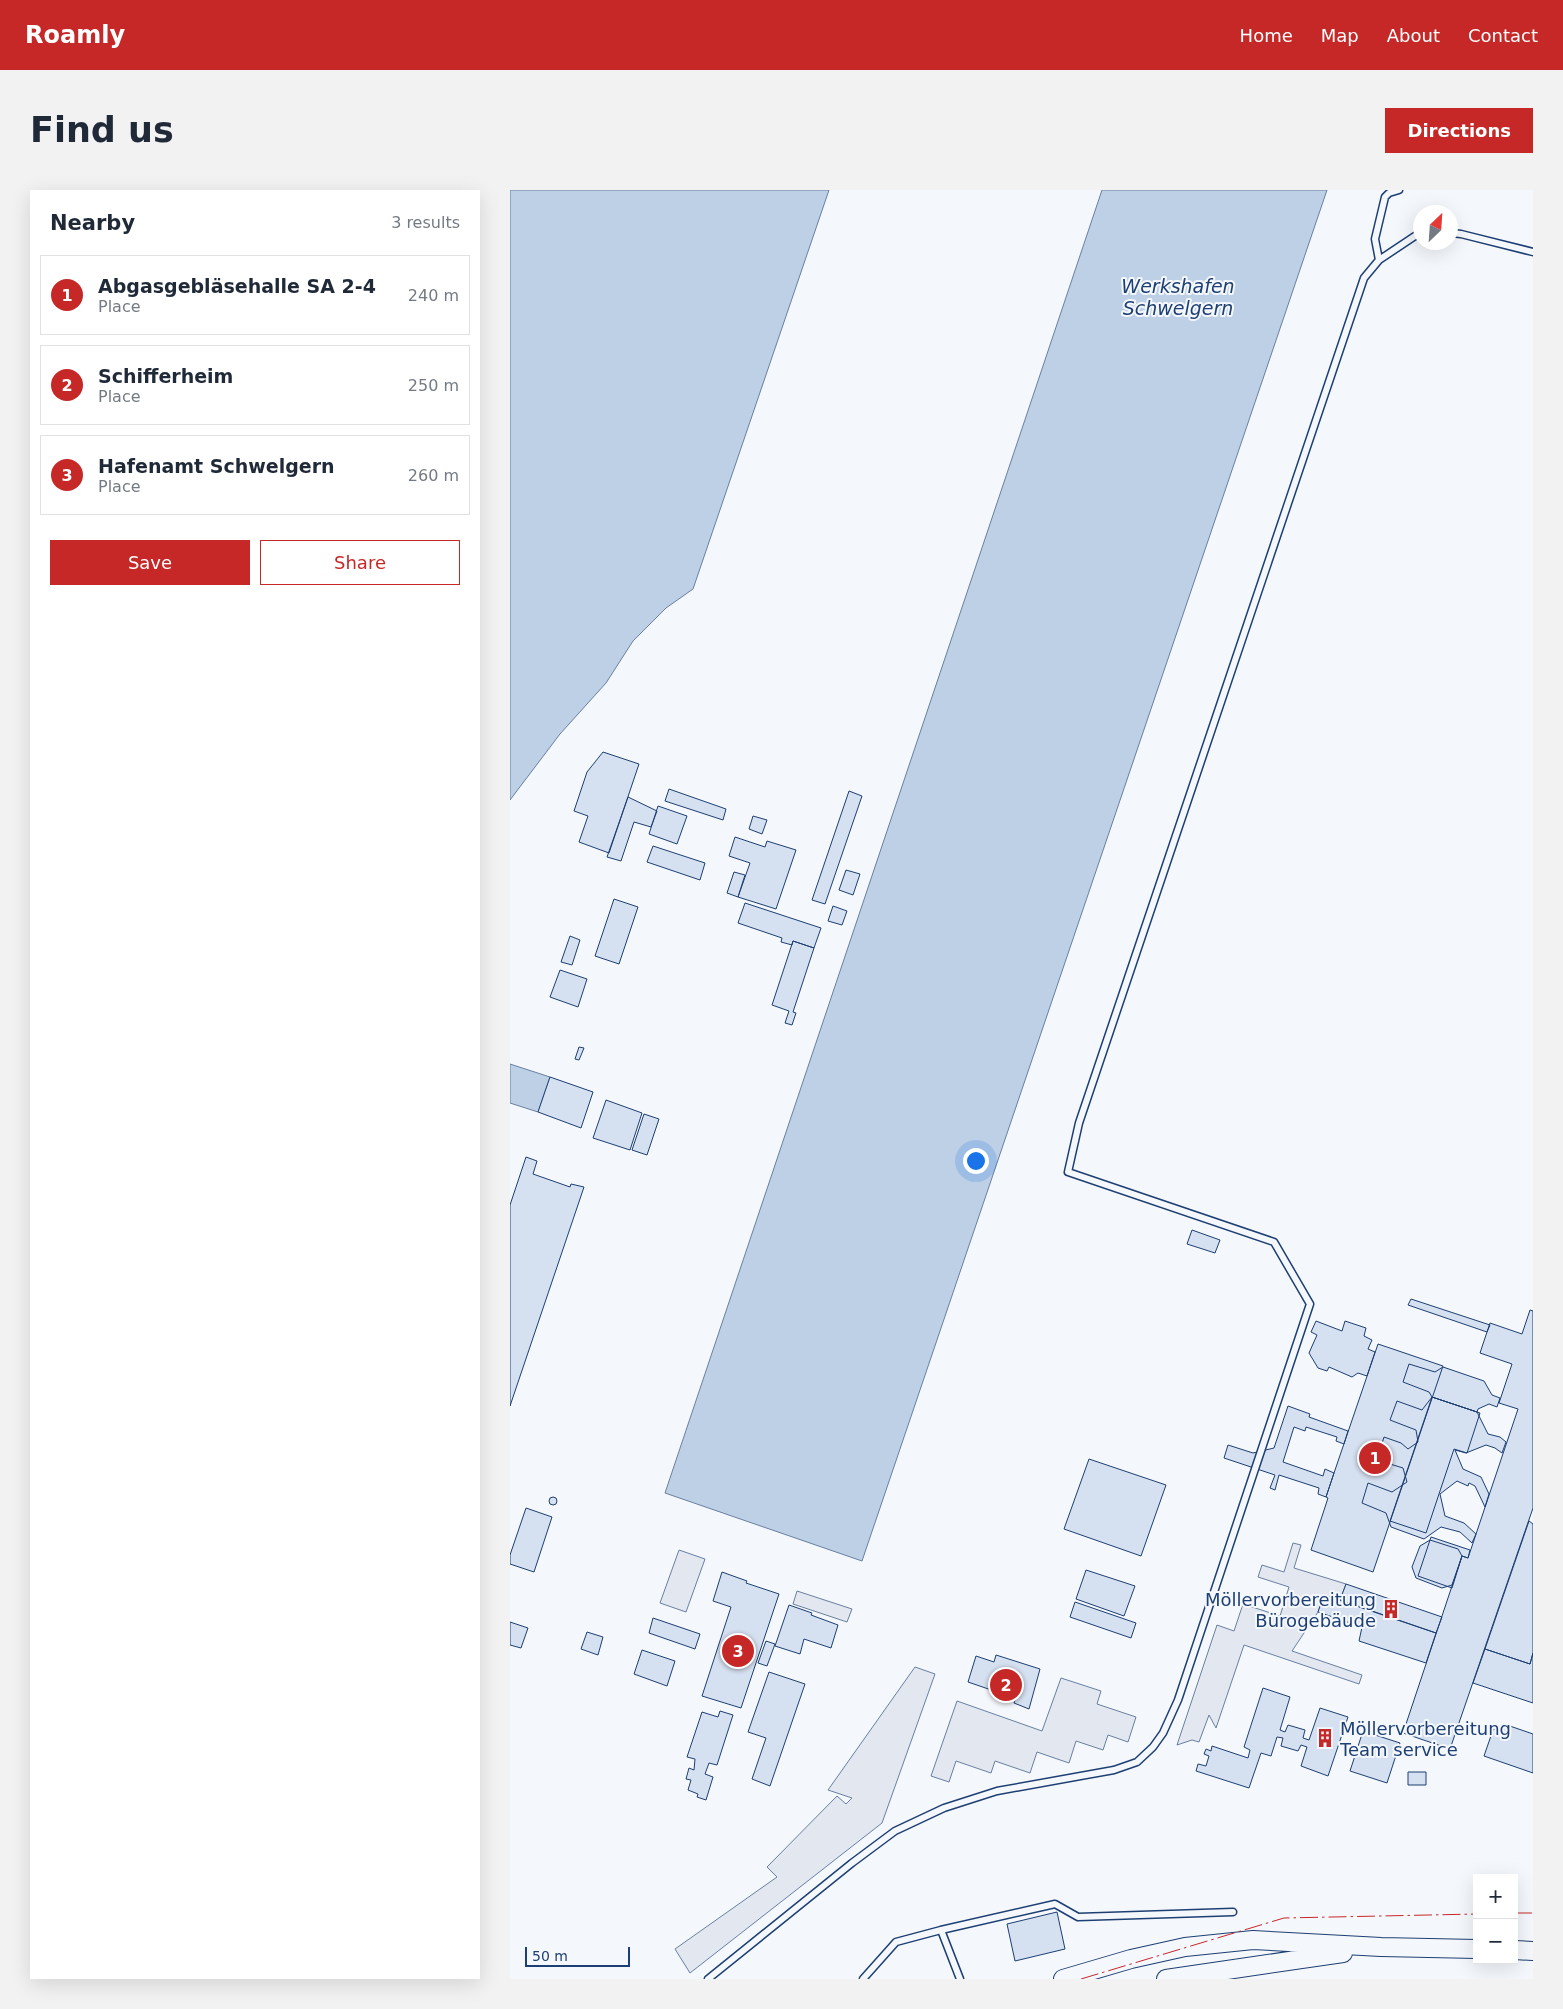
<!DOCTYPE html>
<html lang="en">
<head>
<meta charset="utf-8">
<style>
  :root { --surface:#fff; --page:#f2f2f3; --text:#1f2937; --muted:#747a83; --line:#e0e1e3; --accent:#c62828 }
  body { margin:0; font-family:"DejaVu Sans",sans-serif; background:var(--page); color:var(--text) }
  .controls { position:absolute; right:15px; bottom:15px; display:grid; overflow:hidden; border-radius:0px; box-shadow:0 5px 20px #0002 }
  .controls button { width:45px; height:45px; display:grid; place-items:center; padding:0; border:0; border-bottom:1px solid var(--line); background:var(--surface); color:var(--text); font:25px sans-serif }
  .compass { position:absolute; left:903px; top:15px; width:45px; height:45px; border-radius:50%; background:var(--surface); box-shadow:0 5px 20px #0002; rotate:25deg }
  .scale { position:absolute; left:15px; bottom:12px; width:105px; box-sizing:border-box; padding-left:5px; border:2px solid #1d3f73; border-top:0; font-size:14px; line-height:18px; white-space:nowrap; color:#1d3f73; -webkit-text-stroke:4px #f4f7fb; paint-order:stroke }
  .you { position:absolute; left:465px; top:970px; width:18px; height:18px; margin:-12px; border:4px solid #fff; border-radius:50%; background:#1a73e8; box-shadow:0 0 0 8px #1a73e833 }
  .badge { display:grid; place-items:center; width:32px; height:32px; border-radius:50%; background:var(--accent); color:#fff; font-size:16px; font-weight:700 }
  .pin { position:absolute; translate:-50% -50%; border:2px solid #fff; box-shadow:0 1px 5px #0006 }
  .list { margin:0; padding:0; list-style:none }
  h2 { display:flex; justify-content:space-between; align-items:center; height:65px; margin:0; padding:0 20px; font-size:21px }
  h2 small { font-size:16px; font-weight:400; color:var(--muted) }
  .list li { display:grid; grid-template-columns:32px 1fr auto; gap:15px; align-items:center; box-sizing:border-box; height:80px; margin:0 10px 10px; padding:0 10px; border:1px solid var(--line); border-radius:0px }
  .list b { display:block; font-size:19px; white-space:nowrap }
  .list p { margin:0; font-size:16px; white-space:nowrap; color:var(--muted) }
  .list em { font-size:16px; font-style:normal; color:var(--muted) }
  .actions { display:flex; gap:10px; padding:15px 20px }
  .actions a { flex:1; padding:11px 0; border:1px solid var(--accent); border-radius:0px; text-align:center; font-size:18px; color:var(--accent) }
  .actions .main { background:var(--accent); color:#fff }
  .map { position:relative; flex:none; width:1023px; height:1789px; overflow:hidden; border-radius:0px }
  header { display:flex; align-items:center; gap:30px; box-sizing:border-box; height:70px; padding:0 25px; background:var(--accent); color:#fff }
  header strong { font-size:24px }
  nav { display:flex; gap:28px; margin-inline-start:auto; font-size:18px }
  .intro { display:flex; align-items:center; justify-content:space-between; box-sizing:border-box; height:120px; padding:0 30px }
  h1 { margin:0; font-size:35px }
  .button { padding:12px 22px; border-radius:0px; background:var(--accent); color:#fff; font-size:18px; font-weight:700 }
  main { display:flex; gap:30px; padding:0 30px }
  aside { flex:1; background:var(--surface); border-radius:0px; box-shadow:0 5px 20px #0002 }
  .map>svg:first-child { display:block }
  .parking { fill:#e3e8f0; stroke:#687fa3 }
  .water { fill:#bed0e5; stroke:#687fa3 }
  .building { fill:#d5e0f0; stroke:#1d3f73 }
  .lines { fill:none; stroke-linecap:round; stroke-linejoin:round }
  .lane-casing { stroke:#1d3f73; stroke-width:9 }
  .secondary-casing { stroke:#1d3f73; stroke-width:20 }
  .lane { stroke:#f4f7fb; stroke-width:6 }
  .secondary { stroke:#f4f7fb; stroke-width:18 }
  .power { stroke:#c62828; stroke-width:1; stroke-dasharray:18 4 2.5 4; stroke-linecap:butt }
  .labels { text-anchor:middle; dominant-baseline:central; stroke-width:4; stroke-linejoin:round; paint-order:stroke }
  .poi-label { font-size:18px; fill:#1d3f73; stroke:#f4f7fb; text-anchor:end }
  .water-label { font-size:19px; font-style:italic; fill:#1d3f73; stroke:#f4f7fb }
</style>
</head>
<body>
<header>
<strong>Roamly</strong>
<nav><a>Home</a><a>Map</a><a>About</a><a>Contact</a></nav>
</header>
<div class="intro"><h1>Find us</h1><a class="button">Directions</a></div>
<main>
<aside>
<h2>Nearby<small>3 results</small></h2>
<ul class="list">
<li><span class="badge">1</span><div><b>Abgasgebläsehalle SA 2-4</b><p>Place</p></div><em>240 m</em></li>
<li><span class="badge">2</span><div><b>Schifferheim</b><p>Place</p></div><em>250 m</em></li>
<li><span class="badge">3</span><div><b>Hafenamt Schwelgern</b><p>Place</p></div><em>260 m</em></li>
</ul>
<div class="actions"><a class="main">Save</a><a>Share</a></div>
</aside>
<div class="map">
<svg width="1023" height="1789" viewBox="0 0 1023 1789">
  <rect width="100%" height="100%" fill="#f4f7fb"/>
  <path class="parking" d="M783 1353 791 1355 784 1378 836 1394 830 1410 814 1405 808 1422 782 1461 852 1485 849 1494 734 1455 706 1538 699 1525 689 1552 682 1550 667 1555 707 1435 724 1441 733 1414 770 1426 779 1397 748 1387 752 1375 774 1382Z
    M169 1360 195 1369 176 1422 150 1413Z
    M287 1401 342 1419 337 1432 283 1414Z
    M405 1477 425 1484 372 1633 180 1783 165 1759 267 1687 257 1677 327 1606 336 1614 342 1608 318 1600Z
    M551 1488 591 1501 587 1514 626 1527 618 1552 598 1545 593 1560 566 1551 559 1573 527 1562 520 1583 485 1571 481 1583 446 1571 439 1592 421 1586 447 1511 532 1541Z"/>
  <path class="water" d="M0 0H319L183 399 156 418 123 451 96 493 50 544 0 610Z
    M592 0H817L352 1371 155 1303Z
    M0 874 40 887 28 922 0 913Z"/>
  <path class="building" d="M93 562 129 574 99 663 69 652 78 626 64 621 77 582Z
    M159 599 216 619 213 630 155 611Z
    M339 601 352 606 315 714 302 710Z
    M118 607 147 621 141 637 124 632 111 671 97 667Z
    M148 616 177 626 167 654 139 644Z
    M243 626 257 630 252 644 239 639Z
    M225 647 255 657 257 651 286 660 266 719 228 707 240 673 219 666Z
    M143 656 195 673 190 690 137 672Z
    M336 680 350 684 343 705 329 700Z
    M224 682 235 685 228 707 217 703Z
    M104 709 128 717 109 774 85 766Z
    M235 713 311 738 304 758 283 751 282 755 271 752 272 748 228 733Z
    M323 716 337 721 332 735 318 731Z
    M60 746 70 750 62 775 51 772Z
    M283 751 304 758 283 822 286 823 282 835 275 833 279 821 262 815Z
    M50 780 77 789 68 817 40 807Z
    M69 857 74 858 69 870 65 869Z
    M40 887 83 902 71 938 28 922Z
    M96 910 132 923 120 960 83 948Z
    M134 924 149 929 137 965 122 960Z
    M16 967 27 971 23 984 60 997 61 994 74 997 0 1216V1015Z
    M682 1040 710 1050 705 1063 677 1054Z
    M901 1109 980 1135 977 1142 898 1115Z
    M1020 1120 1023 1121V1318L940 1559 893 1543 952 1366 958 1368 1008 1219 989 1213 1002 1174 970 1163 980 1133 1012 1144Z
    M806 1131 832 1141 835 1131 856 1138 854 1146 862 1150 858 1159 865 1162 857 1186 848 1183 842 1187 819 1177 817 1181 808 1178 799 1163 807 1145 801 1142Z
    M868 1154 933 1176 863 1382 801 1360 818 1308 816 1307 824 1283Z
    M899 1174 925 1182 933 1177 974 1191 982 1205 990 1208 987 1217 979 1214 968 1219 967 1222 922 1207 919 1202 893 1192Z
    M922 1207 967 1222 978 1244 990 1247 996 1252 992 1263 985 1258 976 1255 956 1263 945 1260 953 1279 971 1287 979 1304 975 1317 965 1296 959 1293 958 1296 947 1291 930 1304 935 1326 954 1333 966 1344 962 1353 950 1342 931 1337 914 1349 881 1337 876 1323 852 1313 858 1293 882 1302 897 1292 893 1278 867 1270 874 1247 891 1253 898 1259 908 1252 906 1240 880 1230 887 1211 912 1220Z
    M922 1207 970 1223 957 1263 944 1259 916 1343 880 1331Z
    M778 1216 800 1224 799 1227 838 1241 834 1254 826 1251 827 1247 796 1237 795 1241 784 1237 773 1272 813 1286 815 1279 824 1283 816 1307 808 1304 809 1298 769 1285 765 1300 760 1298 765 1285 714 1268 718 1255 743 1263 764 1258Z
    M579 1269 656 1295 631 1366 554 1339Z
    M39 1311a4 4 0 1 1 8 0a4 4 0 1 1-8 0Z
    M16 1318 42 1327 24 1382 0 1374V1365Z
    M1019 1331 1023 1334V1463L1020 1474 975 1459Z
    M921 1347 960 1360 958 1368 952 1366 942 1398 908 1386Z
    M920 1350 948 1359 952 1366 942 1395 932 1398 906 1388 902 1377 910 1356Z
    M576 1380 625 1396 614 1426 566 1409Z
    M212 1382 237 1391 236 1393 269 1404 231 1518 192 1506 221 1417 203 1411Z
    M836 1394 932 1427 926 1443 830 1410Z
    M814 1405 926 1443 916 1473 849 1451 852 1437 808 1422Z
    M565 1412 626 1433 621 1448 560 1427Z
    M279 1415 302 1423 301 1425 328 1435 321 1458 294 1449 290 1464 265 1456Z
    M143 1428 190 1444 185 1459 139 1443Z
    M0 1432 18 1438 11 1458 0 1455Z
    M77 1442 93 1447 88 1465 71 1459Z
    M256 1451 265 1454 257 1476 248 1473Z
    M975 1459 1020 1474 1023 1463V1513L963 1493Z
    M132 1460 165 1471 157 1496 124 1484Z
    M486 1465 530 1479 519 1519 504 1513 505 1510 492 1506 493 1504 458 1492 466 1466 484 1472Z
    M259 1482 295 1494 260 1596 242 1589 256 1548 238 1542Z
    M753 1498 780 1507 770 1540 775 1542 778 1535 795 1540 793 1548 799 1550 810 1518 838 1527 818 1586 791 1576 797 1557 791 1555 788 1561 771 1556 773 1548 767 1547 761 1566 751 1563 739 1598 686 1581 688 1574 696 1576 699 1566 694 1564 696 1559 701 1561 702 1556 738 1568 740 1560 734 1557Z
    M210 1521 223 1525 207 1575 199 1573 195 1584 203 1587 196 1610 187 1607 188 1604 178 1600 181 1590 176 1589 179 1578 184 1580 185 1569 177 1567 192 1522 208 1527Z
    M994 1534 1023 1544V1583L974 1566 983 1540Z
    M853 1541 890 1553 877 1593 840 1581Z
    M898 1582H916V1595H898Z
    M547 1722 555 1759 505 1771 497 1734Z"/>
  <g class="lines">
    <g class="lane-casing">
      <path id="lane" d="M941 43 951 44 1023 62
        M869 70 865 49 875 7 879 3 889 0
        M431 1740 545 1714 568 1727 723 1722
        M198 1789 342 1673 385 1641 434 1618 487 1601 604 1580 627 1572 643 1557 653 1543 668 1510 800 1114 764 1052 558 982 569 933 854 88 869 70 911 42
        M353 1789 386 1752 431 1740 450 1789"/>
    </g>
    <g class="secondary-casing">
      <path id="secondary" d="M1004 1760 1023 1761
        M553 1789 621 1769 675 1757 743 1750 871 1757 967 1759
        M656 1789 833 1763"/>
    </g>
    <use href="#lane" class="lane"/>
    <use href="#secondary" class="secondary"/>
    <path class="power" d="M1004 1723H1023
      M571 1789 774 1728 967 1724"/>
  </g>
  <defs>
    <g id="building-bare" transform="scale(1.5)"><path d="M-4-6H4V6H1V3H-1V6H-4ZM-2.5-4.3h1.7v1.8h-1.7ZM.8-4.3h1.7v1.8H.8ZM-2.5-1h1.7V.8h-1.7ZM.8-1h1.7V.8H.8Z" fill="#c62828" stroke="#f4f7fb" stroke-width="2.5" paint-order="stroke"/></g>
  </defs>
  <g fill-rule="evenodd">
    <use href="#building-bare" x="881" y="1419"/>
    <use href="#building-bare" x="815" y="1548"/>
  </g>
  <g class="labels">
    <g class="poi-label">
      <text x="866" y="1409">Möllervorbereitung<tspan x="866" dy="21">Bürogebäude</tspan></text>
      <text x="830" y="1538" text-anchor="start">Möllervorbereitung<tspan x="830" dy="21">Team service</tspan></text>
    </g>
    <g class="water-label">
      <text x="668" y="96">Werkshafen<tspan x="668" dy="22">Schwelgern</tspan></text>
    </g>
  </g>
</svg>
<div class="controls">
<button>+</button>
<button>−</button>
</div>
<svg class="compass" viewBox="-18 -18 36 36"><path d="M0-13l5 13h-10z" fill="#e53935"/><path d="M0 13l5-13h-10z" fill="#747a83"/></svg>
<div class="scale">50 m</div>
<div class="you"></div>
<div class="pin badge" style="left:865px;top:1268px">1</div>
<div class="pin badge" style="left:496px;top:1495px">2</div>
<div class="pin badge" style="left:228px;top:1461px">3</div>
</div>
</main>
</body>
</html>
